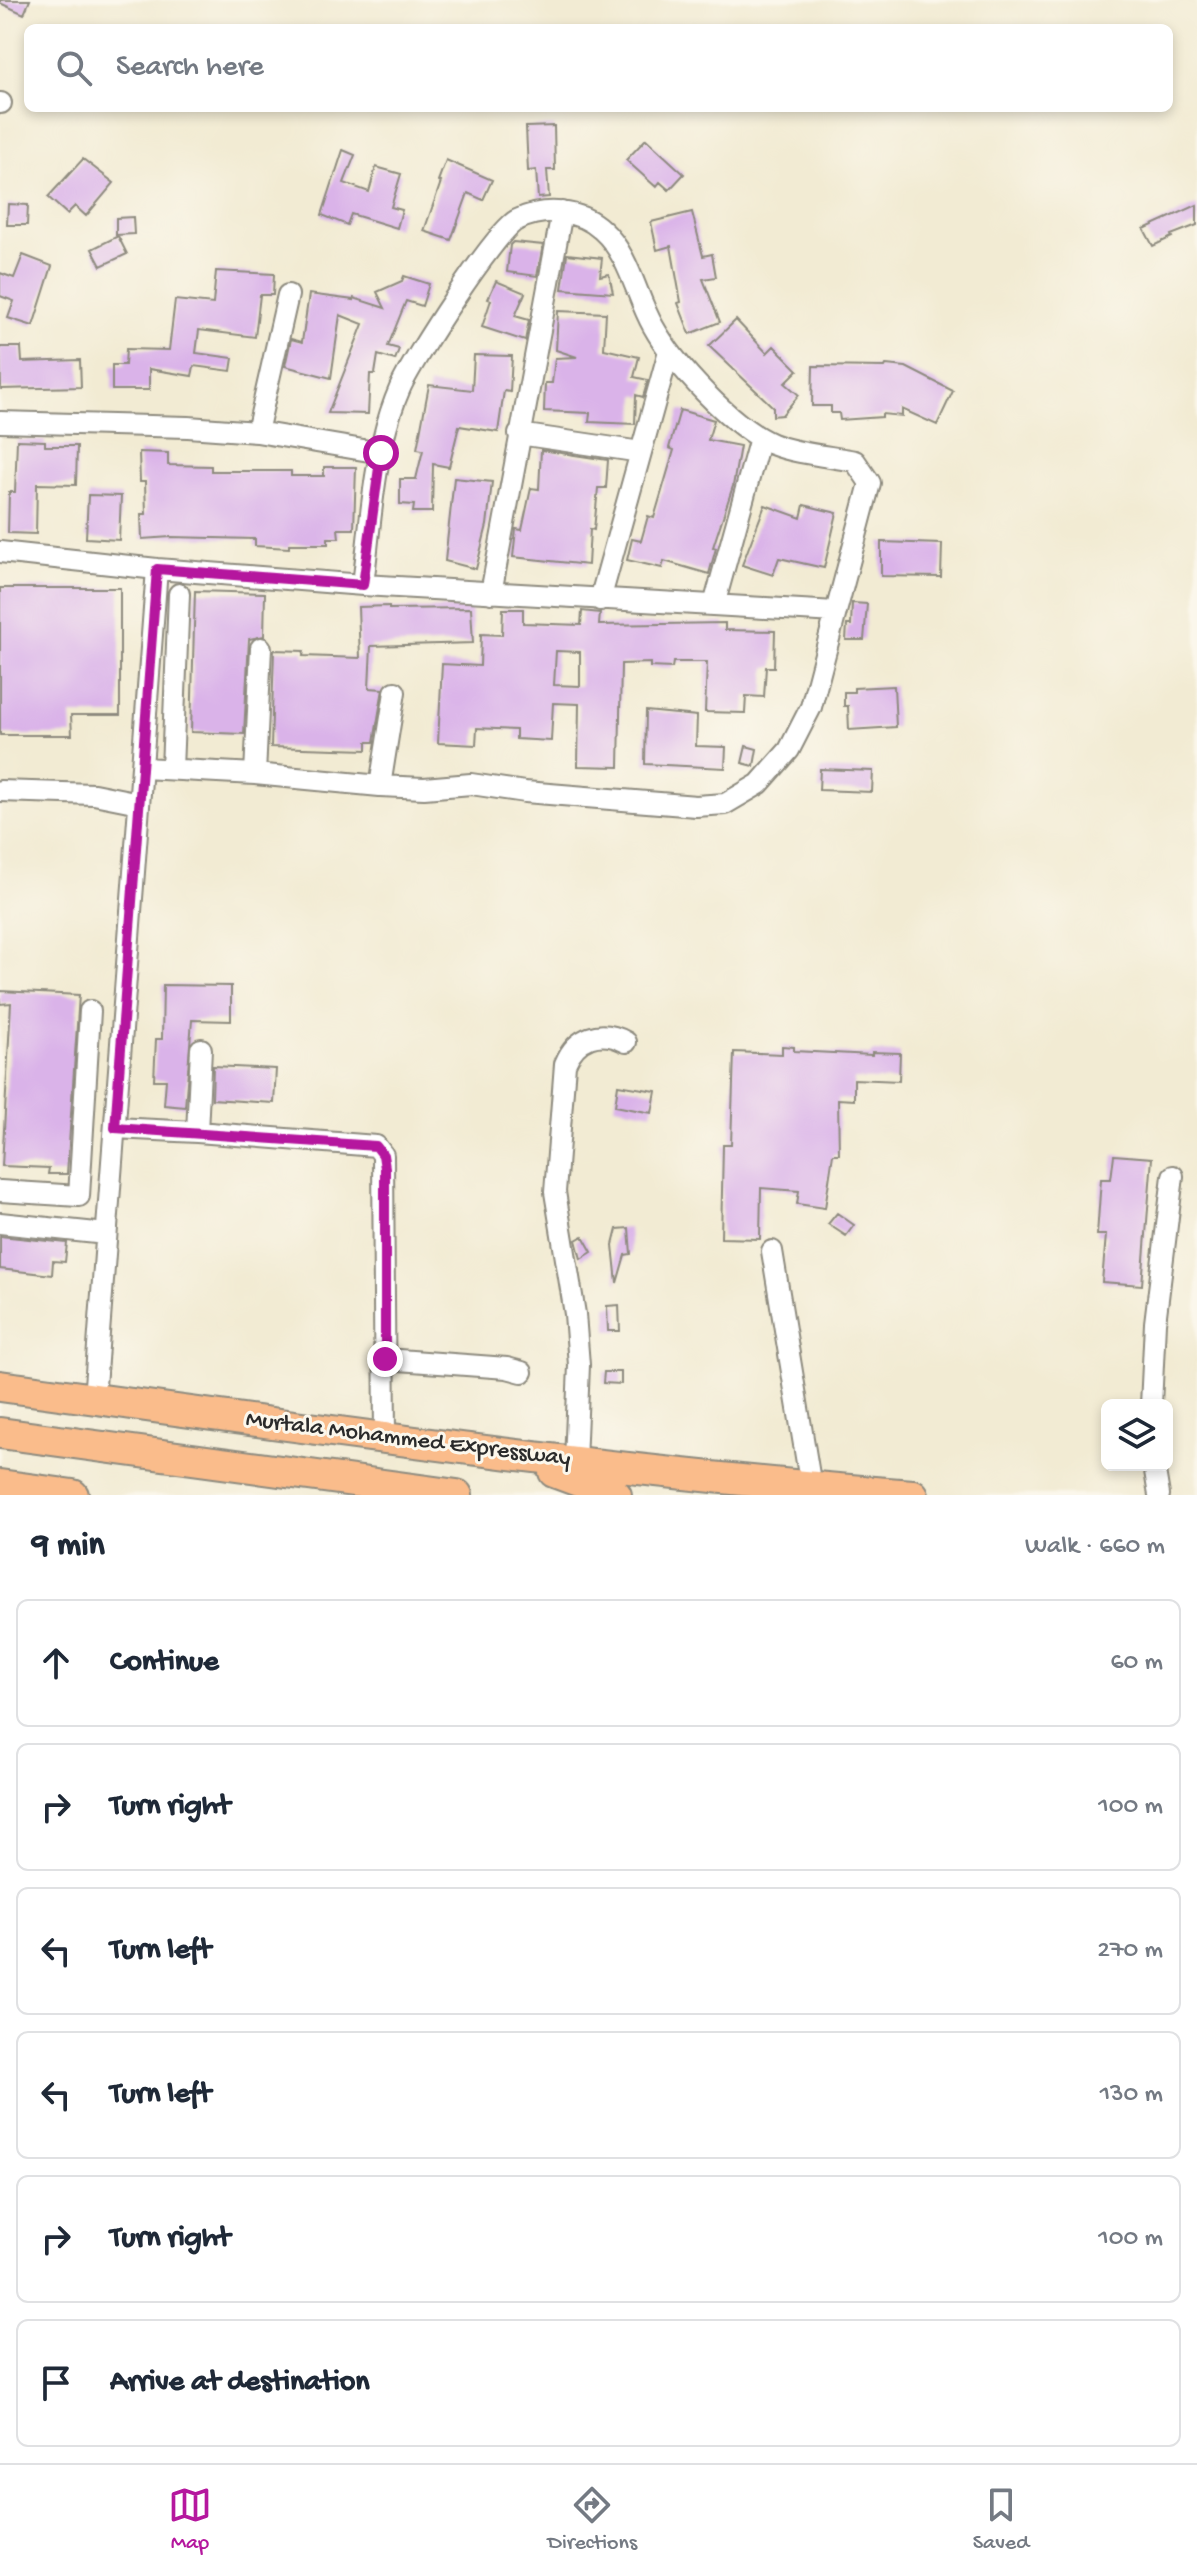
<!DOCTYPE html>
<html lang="en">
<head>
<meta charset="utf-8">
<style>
  :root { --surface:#fff; --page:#f6f6f7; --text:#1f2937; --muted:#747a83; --line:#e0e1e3; --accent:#b5179e }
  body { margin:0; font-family:"Gochi Hand",sans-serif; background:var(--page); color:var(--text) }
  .controls { position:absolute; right:24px; bottom:24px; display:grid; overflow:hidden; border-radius:12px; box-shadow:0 4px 12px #0003 }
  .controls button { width:72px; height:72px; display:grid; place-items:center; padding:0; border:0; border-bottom:2px solid var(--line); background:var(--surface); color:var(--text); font:40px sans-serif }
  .stop { position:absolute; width:24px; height:24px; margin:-18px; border:6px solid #b5179e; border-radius:50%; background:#fff }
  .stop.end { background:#b5179e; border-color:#fff; box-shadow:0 2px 8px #0008 }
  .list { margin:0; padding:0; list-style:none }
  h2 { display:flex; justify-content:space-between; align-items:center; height:104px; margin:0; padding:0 32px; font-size:34px }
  h2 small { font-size:26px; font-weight:400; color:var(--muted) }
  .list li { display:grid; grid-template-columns:52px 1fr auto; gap:24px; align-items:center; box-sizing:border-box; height:128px; margin:0 16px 16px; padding:0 16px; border:2px solid var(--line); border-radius:12px }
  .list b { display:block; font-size:30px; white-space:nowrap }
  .list em { font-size:26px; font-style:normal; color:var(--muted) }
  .icon { flex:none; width:44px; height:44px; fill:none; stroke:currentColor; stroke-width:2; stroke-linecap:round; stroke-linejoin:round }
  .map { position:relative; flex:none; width:1197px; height:1495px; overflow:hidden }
  .search { position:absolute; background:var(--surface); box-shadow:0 4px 12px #0003; left:24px; right:24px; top:24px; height:88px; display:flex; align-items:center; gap:20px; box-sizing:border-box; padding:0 28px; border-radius:12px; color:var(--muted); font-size:30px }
  .sheet { height:968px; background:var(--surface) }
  nav { display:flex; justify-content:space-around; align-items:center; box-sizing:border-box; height:112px; border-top:2px solid var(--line); background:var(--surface); font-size:22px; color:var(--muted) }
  nav a { display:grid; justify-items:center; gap:4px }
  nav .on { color:var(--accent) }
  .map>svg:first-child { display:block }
  .building { fill:#dab3e9; fill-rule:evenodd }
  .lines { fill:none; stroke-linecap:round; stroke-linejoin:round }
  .minor-casing { stroke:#8e8b7f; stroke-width:24 }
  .highway-casing { stroke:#8e8b7f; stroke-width:34 }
  .minor { stroke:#fff; stroke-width:20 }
  .highway { stroke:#fabc8b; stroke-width:30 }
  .route { stroke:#b5179e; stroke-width:10 }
  .labels { text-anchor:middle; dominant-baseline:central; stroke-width:6; stroke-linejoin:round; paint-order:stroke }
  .street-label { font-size:24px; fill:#2b2b2b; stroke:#fbf7ec }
</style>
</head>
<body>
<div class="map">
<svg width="1197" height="1495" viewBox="0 0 1197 1495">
  <rect width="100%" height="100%" fill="#fbf7ec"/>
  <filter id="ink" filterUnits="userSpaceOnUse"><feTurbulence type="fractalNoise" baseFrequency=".0125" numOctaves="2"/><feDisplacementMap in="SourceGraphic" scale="16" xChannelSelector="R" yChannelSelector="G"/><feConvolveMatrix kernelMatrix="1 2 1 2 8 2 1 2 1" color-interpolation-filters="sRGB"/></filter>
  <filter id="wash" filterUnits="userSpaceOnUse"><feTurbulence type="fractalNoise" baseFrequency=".006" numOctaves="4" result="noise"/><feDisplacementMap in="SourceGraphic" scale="32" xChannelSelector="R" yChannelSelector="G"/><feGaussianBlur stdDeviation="1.8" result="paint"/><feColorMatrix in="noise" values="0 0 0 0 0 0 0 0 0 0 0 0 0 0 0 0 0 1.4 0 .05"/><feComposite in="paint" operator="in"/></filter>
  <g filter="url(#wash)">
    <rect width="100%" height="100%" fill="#f2ebd3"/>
    <g id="blocks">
      <path class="building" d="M0 0H30L24 14 0 3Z
        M554 126 555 170H547L549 197 538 198 536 170 528 171 526 127Z
        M646 139 684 174 669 190 660 182 656 187 626 160Z
        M343 150 355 155 344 183 369 192 376 167 401 174 391 207 402 210 397 228 351 214 347 225 322 215Z
        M83 159 114 183 86 216 75 206 67 214 48 197Z
        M446 160 492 180 483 200 468 193 451 240 424 231 441 182 438 181Z
        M8 204 28 205 27 225H7Z
        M1197 205V225L1171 235 1172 237 1153 246 1144 229Z
        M692 212 703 256 712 254 716 277 703 279 720 322 690 334 678 303 681 302 671 246 657 250 651 222Z
        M133 217 134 234 116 235V218Z
        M118 236 127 254 101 266 92 249Z
        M513 242 543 245 537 276 507 272 510 245Z
        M567 254 602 258 600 276 609 274 613 293 562 289Z
        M23 255 52 266 33 326 8 318 14 301 0 296V273L14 278Z
        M216 271 274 274 273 295H260L255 337 199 330 196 353 233 358 231 371 194 366 192 376 149 369V390H112V365H125L126 349 169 350 175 300 213 304Z
        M404 276 429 284 422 306 406 301 388 346 399 349 395 360 378 355 375 374H370L368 414 328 413 363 324 340 315 331 378 285 366 291 339 302 342 309 294 354 300V298L385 308 377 292 402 281Z
        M496 281 525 293 515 316 529 320 525 341 482 327 491 300 488 299Z
        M558 311 606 313 604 349 639 357 634 377 648 380 643 397 636 395 635 424 589 422 590 413 544 411 545 383H552L555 358 577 357 556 350Z
        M736 320 767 353 774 346 798 370 785 383 799 395 782 415 773 416V407L709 346Z
        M0 347H21L22 362 80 360 81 387 1 389Z
        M474 355 512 356 510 392 504 391 498 432 459 426 449 467 433 464 432 512H413L414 505 400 504V479H416L423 450 417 449 429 385 472 390Z
        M886 365 906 367 953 391 937 425 902 409V416L882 414V417L840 420 839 413H831V406H812L813 366 885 367Z
        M680 410 714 420 708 440 740 446 733 486 713 547 716 548 709 574 664 561 662 568 627 560 632 539 641 541 648 516 654 518 674 450 669 448Z
        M17 440 45 441V446H77L76 485 37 484 36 534 8 533 9 492H15Z
        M541 450 608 460 606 488H598L594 530 590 529 588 565 513 557 516 529 522 530 531 488 539 489Z
        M139 452 168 453V465L211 466V471H291V476H324V467H356L354 529H338L339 538H328V544H289V548L255 546V539L171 537 142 539 141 514H146L145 482H140Z
        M454 478 492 482 487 525 476 569 445 561Z
        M88 495 121 496 119 540 86 538Z
        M765 505 801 518 804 505 837 513 824 568 779 558 773 575 742 565Z
        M881 542 942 544 941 577 881 576Z
        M0 588H120V715H71L72 735H0Z
        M195 591 265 593 264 636 249 639 244 734 191 732Z
        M852 603 867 604 864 640H846L847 625H851Z
        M389 606V609L471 608 473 643 371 646 369 688 383 689 374 742H367V750L271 747 274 650 304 651 303 656 360 658 358 607Z
        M503 609H523V623L581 625 582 611 600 613 599 625 725 623V630L775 631 774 667H766L764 697 746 696 745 713 705 712 707 662H673L672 668 650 667V663L621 664 619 767 578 766 579 704 553 703 551 741 516 739V730L477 728 476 745 438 743 442 664 480 666 481 634 502 635ZM556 651 580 652V686L554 685Z
        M894 686 896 727 849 730 848 706H844V692H854V688Z
        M646 711 697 716 696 746 726 747 725 768 645 764Z
        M746 746 757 749 754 766 742 763Z
        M820 769 873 771 872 792 819 790Z
        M163 985 231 986V1021L192 1020 185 1107 164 1105 166 1080H154L156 1039H162Z
        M0 991 79 995 67 1174H48L49 1168 2 1166 11 1003 0 1004Z
        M782 1046 794 1047V1051L872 1055V1052L900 1053 899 1081 854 1079V1100L838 1099 839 1154H833L825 1208 797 1204 799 1191 761 1188 760 1239 721 1238 723 1145H731L734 1052 782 1054Z
        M213 1066 276 1069 274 1103 212 1099Z
        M618 1085 656 1091 652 1113 615 1106Z
        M1114 1155 1152 1158 1142 1285 1102 1282 1106 1235H1097L1101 1179H1111Z
        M837 1213 854 1225 846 1236 828 1224Z
        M629 1228 631 1254 625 1255 617 1283 613 1245 617 1229Z
        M0 1236 67 1243 65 1262 53 1261 52 1275 0 1269Z
        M583 1236 592 1252 581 1259 576 1240Z
        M619 1305 620 1331H608L607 1306Z
        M604 1372H621V1384L603 1383Z"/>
    </g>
  </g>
  <g filter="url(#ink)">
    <use href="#blocks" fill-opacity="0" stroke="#8e8b7f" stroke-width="2"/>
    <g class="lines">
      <g class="minor-casing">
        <path id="minor" d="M0 103H1
          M0 422 188 427 257 432 381 453
          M257 432 288 295
          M519 434 641 452
          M0 552 157 569 363 585 836 612 870 483 855 461C829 456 797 454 772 444 732 427 674 364 653 326 636 296 629 254 602 230 580 209 544 207 517 220 496 230 411 362 400 388 393 404 387 423 383 440 372 487 369 537 363 585
          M491 593 562 212
          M600 600 669 351
          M714 605 760 438
          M143 768 255 774 380 786 424 788 471 784 525 792 696 806 725 804 759 784 789 750 811 707 836 612
          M172 769 179 594
          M255 774 261 648
          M380 786 395 692
          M0 791 94 794 139 803
          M115 1128 197 1132 201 1049
          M197 1132 376 1146 383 1155 385 1438
          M0 1191 79 1196 90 1011
          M0 1223 106 1234
          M772 1251 811 1487
          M385 1359 507 1368 522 1372
          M94 1399 157 569
          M1151 1405 1155 1323 1173 1176
          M575 1462 579 1365 575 1314 555 1192 565 1064C576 1037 600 1028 626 1042
          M1154 1465 1159 1495"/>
      </g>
      <g class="highway-casing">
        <path id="highway" d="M0 1386C304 1427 607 1472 913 1495
          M0 1433 457 1495
          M554 1472 616 1495
          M0 1485 73 1495"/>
      </g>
      <use href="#minor" class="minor"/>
      <use href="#highway" class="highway"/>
    </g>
  </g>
  <g class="lines" filter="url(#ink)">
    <path class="route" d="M381 453 363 585 157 569 115 1128 376 1146 383 1155 385 1168V1359"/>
  </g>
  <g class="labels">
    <g class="street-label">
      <text transform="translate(408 1440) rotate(7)">Murtala Mohammed Expressway</text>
    </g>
  </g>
</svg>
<div class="controls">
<button><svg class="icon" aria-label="layers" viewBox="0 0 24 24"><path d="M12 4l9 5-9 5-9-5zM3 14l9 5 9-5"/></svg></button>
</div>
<div class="stop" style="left:381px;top:453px"></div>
<div class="stop end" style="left:385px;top:1359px"></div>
<div class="search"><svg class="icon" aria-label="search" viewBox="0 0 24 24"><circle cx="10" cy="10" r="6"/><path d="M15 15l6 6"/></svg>Search here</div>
</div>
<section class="sheet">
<h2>9 min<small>Walk · 660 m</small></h2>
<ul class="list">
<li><svg class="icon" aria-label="ahead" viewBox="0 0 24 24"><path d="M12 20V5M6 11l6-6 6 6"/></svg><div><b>Continue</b></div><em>60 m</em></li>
<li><svg class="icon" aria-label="right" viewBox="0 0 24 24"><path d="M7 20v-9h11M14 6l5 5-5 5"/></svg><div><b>Turn right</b></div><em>100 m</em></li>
<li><svg class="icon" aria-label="left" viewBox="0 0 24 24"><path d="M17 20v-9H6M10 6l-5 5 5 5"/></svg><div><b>Turn left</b></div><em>270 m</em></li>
<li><svg class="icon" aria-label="left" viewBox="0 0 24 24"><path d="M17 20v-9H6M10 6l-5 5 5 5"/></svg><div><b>Turn left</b></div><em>130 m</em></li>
<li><svg class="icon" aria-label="right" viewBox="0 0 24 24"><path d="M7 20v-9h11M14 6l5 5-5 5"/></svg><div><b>Turn right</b></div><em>100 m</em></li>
<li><svg class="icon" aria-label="arrive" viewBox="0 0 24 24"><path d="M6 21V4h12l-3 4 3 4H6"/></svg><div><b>Arrive at destination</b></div></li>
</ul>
</section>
<nav>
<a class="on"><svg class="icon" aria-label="map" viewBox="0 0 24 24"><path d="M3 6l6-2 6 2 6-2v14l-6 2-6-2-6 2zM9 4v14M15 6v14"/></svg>Map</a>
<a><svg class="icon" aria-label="directions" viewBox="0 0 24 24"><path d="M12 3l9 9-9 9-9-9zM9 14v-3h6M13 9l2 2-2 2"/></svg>Directions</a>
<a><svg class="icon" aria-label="saved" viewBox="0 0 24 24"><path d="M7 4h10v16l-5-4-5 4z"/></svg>Saved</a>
</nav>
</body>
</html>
